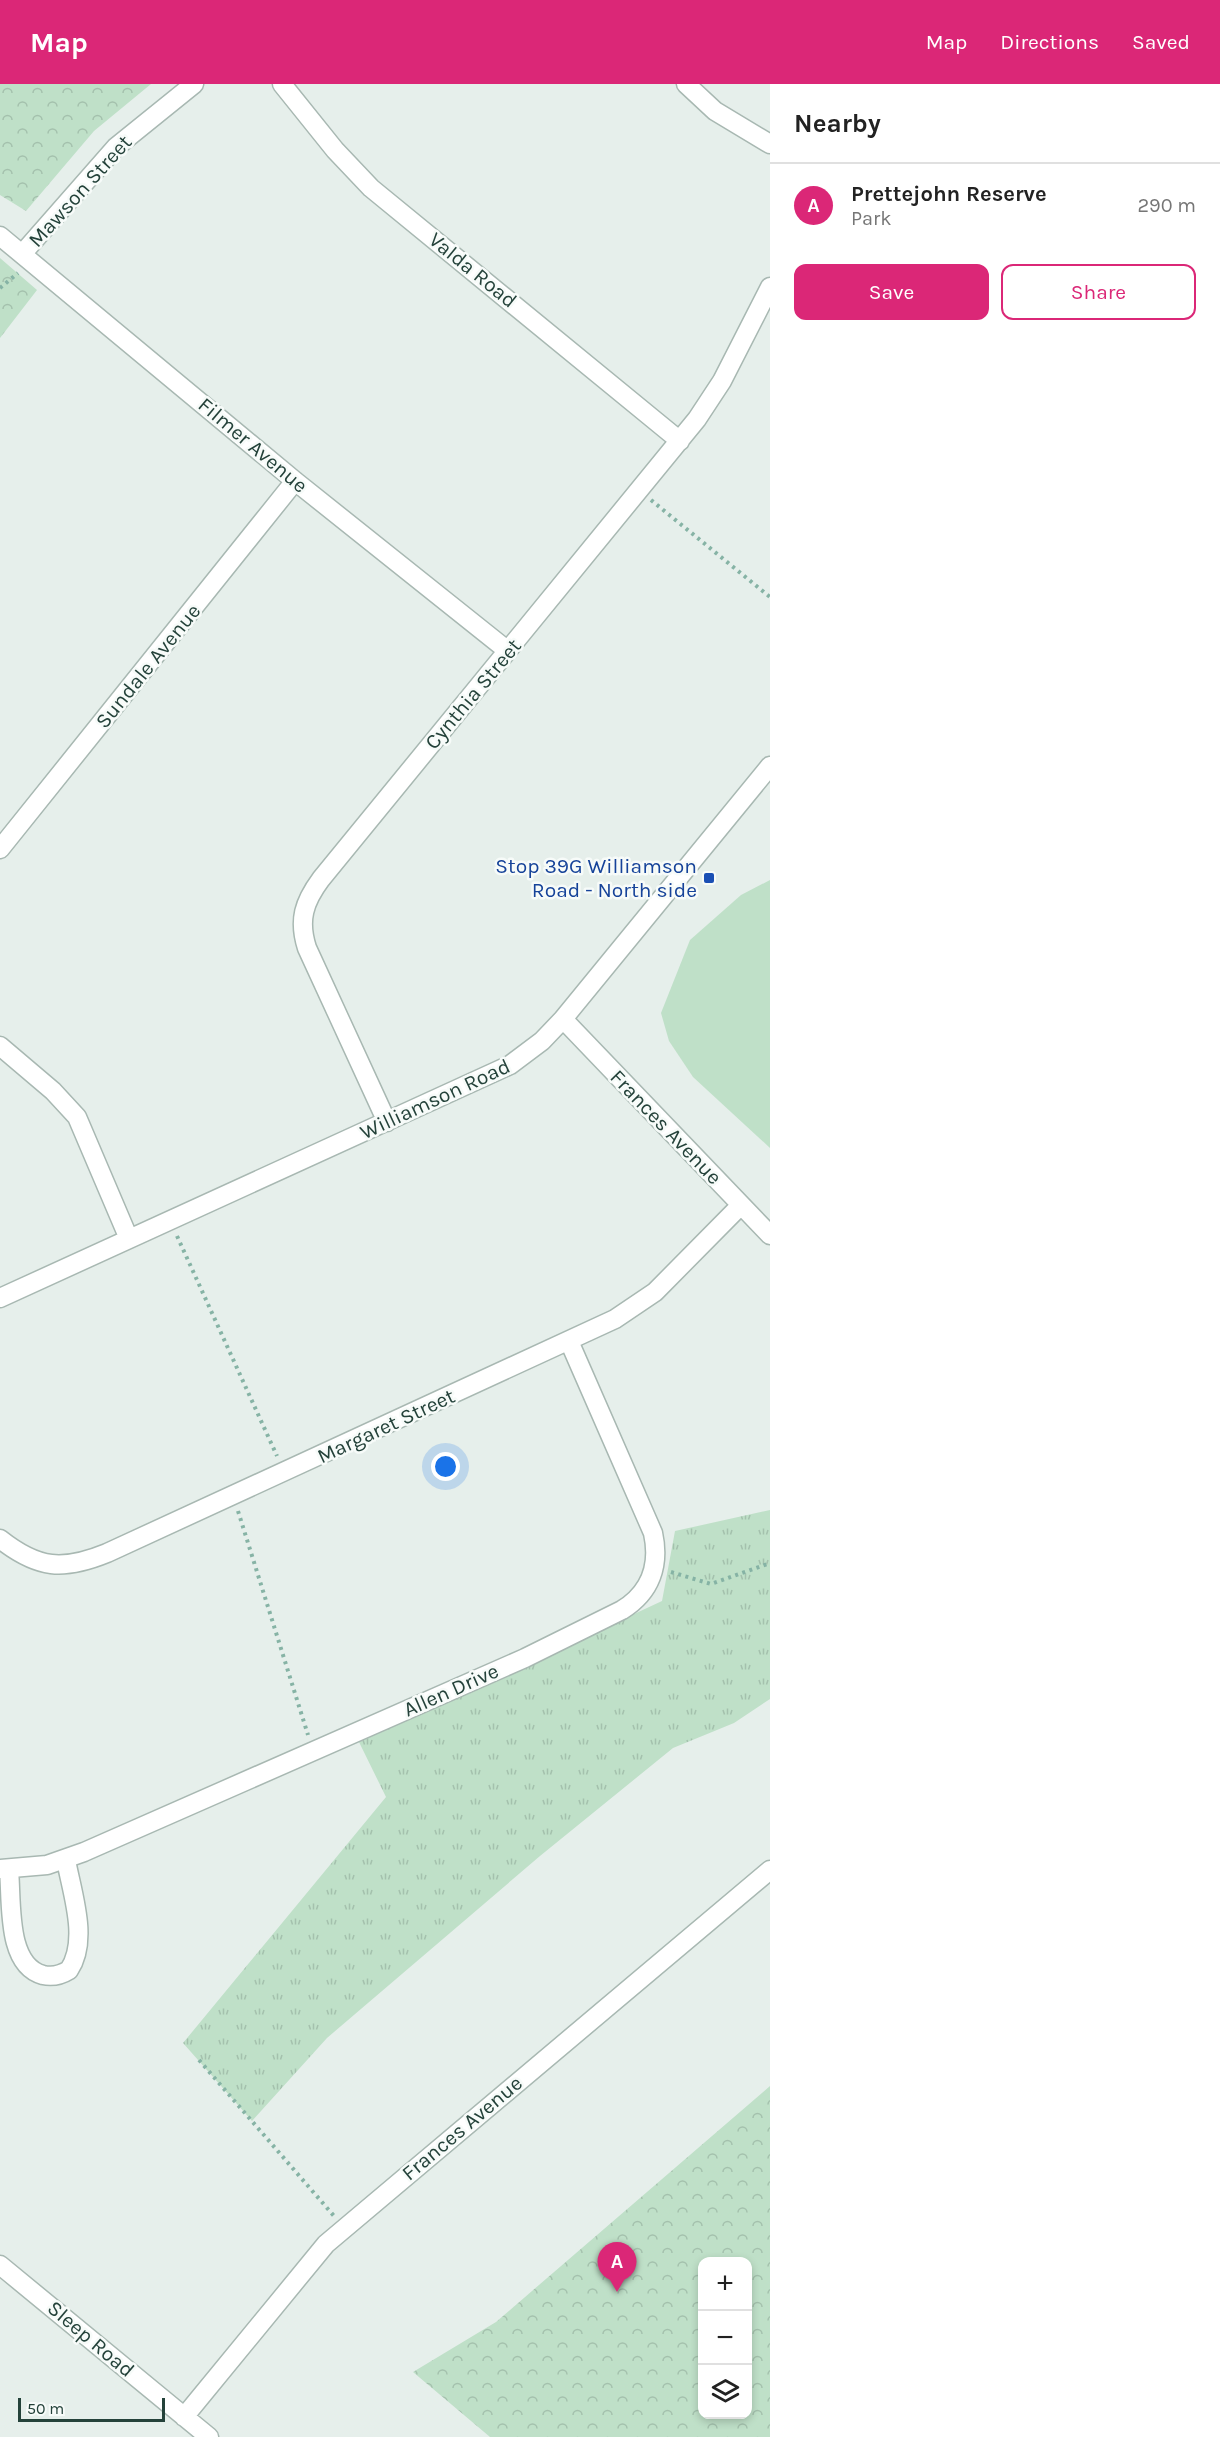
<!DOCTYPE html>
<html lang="en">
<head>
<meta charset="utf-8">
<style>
  :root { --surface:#fff; --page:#f6f6f6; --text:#222; --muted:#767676; --line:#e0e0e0; --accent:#db2777 }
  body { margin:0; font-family:Karla,sans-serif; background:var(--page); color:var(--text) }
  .controls { position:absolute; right:18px; bottom:18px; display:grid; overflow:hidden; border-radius:12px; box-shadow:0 3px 9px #0003 }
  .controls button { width:54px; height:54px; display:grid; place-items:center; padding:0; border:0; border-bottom:2px solid var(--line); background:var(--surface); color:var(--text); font:30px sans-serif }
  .scale { position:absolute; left:18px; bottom:15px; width:147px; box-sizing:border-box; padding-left:6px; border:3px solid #24423a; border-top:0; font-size:16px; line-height:21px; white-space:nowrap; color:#24423a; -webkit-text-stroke:4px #f7fbf9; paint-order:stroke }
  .you { position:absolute; left:446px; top:1383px; width:21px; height:21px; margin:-15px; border:4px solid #fff; border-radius:50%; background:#1a73e8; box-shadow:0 0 0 9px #1a73e833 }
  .badge { display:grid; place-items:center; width:39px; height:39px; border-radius:50%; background:var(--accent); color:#fff; font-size:20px; font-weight:700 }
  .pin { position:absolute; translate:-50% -50px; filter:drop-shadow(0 2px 3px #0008) }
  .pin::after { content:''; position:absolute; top:32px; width:21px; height:18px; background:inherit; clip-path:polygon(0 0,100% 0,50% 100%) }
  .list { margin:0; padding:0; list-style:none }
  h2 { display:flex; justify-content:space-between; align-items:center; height:78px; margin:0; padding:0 24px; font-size:26px }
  h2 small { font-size:20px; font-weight:400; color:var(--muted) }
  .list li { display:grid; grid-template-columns:39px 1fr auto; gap:18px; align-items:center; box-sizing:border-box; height:84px; padding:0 24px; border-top:2px solid var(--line) }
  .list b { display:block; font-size:22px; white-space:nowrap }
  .list p { margin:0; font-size:20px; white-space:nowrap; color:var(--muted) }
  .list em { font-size:20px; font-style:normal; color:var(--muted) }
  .actions { display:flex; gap:12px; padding:18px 24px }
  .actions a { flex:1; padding:14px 0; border:2px solid var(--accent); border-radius:12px; text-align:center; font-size:21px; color:var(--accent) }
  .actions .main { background:var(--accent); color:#fff }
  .icon { flex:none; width:33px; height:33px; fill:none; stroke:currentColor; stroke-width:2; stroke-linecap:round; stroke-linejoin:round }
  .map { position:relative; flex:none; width:770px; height:2353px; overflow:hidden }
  header { display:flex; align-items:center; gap:36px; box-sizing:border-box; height:84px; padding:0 30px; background:var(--accent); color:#fff }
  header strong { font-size:28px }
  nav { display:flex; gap:33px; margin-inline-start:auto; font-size:21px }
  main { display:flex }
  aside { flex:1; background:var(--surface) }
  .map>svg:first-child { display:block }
  .grass { fill:url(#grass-tufts) }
  .forest { fill:url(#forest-crowns); fill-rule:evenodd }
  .pitch { fill:#bfe0c8 }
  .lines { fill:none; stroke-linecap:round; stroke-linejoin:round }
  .minor-casing { stroke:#a8b8b2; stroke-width:21 }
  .path { stroke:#86b3a5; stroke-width:4; stroke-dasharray:3 4.5; stroke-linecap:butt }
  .minor { stroke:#fff; stroke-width:18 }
  .transit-dot { fill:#1a4fb4; stroke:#f7fbf9; stroke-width:2 }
  .labels { text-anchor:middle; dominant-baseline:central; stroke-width:5; stroke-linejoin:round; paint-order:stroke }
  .street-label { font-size:21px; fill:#24423a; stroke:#f7fbf9 }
  .transit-label { font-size:21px; fill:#164399; stroke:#f7fbf9; text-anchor:end }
</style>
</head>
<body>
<header>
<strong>Map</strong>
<nav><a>Map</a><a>Directions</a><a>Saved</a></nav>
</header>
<main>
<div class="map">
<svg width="770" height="2353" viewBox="0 0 770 2353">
  <defs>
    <pattern id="grass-tufts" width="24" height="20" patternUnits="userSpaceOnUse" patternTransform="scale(1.5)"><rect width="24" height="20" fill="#bfe0c8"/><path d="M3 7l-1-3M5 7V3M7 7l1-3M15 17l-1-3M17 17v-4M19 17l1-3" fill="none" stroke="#a4c1ad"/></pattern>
    <pattern id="forest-crowns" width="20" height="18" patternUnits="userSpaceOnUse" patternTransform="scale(1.5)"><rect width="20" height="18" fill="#bfe0c8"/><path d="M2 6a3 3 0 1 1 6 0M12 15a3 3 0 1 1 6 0" fill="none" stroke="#a4c1ad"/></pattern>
  </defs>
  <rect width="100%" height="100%" fill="#e6efeb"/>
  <path class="grass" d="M770 1426V1615L734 1639 673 1664 540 1772 327 1954 252 2037 183 1959 386 1713 359 1658 662 1517 675 1447Z"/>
  <path class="forest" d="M0 0H151L94 47 26 127 0 111Z
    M0 174 37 206 0 254Z
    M770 2002V2353H490L413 2288 496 2238ZM702 2178H748V2330H702Z"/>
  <path class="pitch" d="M770 796V1064L693 993 669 957 661 929 690 856 741 811Z"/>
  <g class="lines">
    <g class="minor-casing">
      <path id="minor" d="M282 0 335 66 371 104 680 357
        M686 0 715 27 770 60
        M0 152 295 397 508 567
        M23 169 116 63 194 0
        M0 765 295 397
        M563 935 770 1151
        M0 962 53 1007 77 1033 129 1155
        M387 1038 307 864C298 836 304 818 321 795L697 335 722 297 770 203
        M0 1214 510 981 542 957 563 935 770 682
        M0 1455C38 1485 63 1487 107 1469L615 1235 655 1208 741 1121
        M0 1785 47 1781 84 1768 525 1574 622 1526C651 1508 660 1481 653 1449L569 1257
        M9 1786C12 1818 6 1881 43 1891 52 1893 61 1891 69 1886 89 1856 72 1809 66 1776
        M0 2181 209 2353
        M184 2333 326 2160 770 1786"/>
    </g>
    <path class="path" d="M0 204 18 189
      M651 416 770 513
      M177 1152 277 1372
      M238 1427 308 1651
      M671 1488 711 1500 770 1479
      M199 1976 334 2132"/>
    <use href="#minor" class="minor"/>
  </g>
  <rect class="transit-dot" x="703" y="788" width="12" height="12" rx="3"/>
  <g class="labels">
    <g class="street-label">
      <text transform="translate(80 107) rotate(-48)">Mawson Street</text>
      <text transform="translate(473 186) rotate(39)">Valda Road</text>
      <text transform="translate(253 361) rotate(40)">Filmer Avenue</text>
      <text transform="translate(148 582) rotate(-51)">Sundale Avenue</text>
      <text transform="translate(473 610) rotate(-50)">Cynthia Street</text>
      <text transform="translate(435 1015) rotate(-25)">Williamson Road</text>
      <text transform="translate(666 1043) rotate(46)">Frances Avenue</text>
      <text transform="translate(386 1342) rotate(-25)">Margaret Street</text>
      <text transform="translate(451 1606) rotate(-24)">Allen Drive</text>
      <text transform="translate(462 2044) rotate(-40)">Frances Avenue</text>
      <text transform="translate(91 2255) rotate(40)">Sleep Road</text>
    </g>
    <g class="transit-label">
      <text x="697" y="782">Stop 39G Williamson<tspan x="697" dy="24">Road - North side</tspan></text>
    </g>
  </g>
</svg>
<div class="controls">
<button>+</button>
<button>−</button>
<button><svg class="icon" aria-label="layers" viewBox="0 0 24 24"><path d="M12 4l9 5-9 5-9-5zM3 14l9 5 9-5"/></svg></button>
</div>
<div class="scale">50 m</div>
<div class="you"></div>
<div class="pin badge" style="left:617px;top:2208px">A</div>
</div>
<aside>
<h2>Nearby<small></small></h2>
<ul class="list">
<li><span class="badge">A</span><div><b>Prettejohn Reserve</b><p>Park</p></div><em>290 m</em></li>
</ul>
<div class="actions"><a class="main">Save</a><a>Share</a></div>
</aside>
</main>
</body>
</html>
